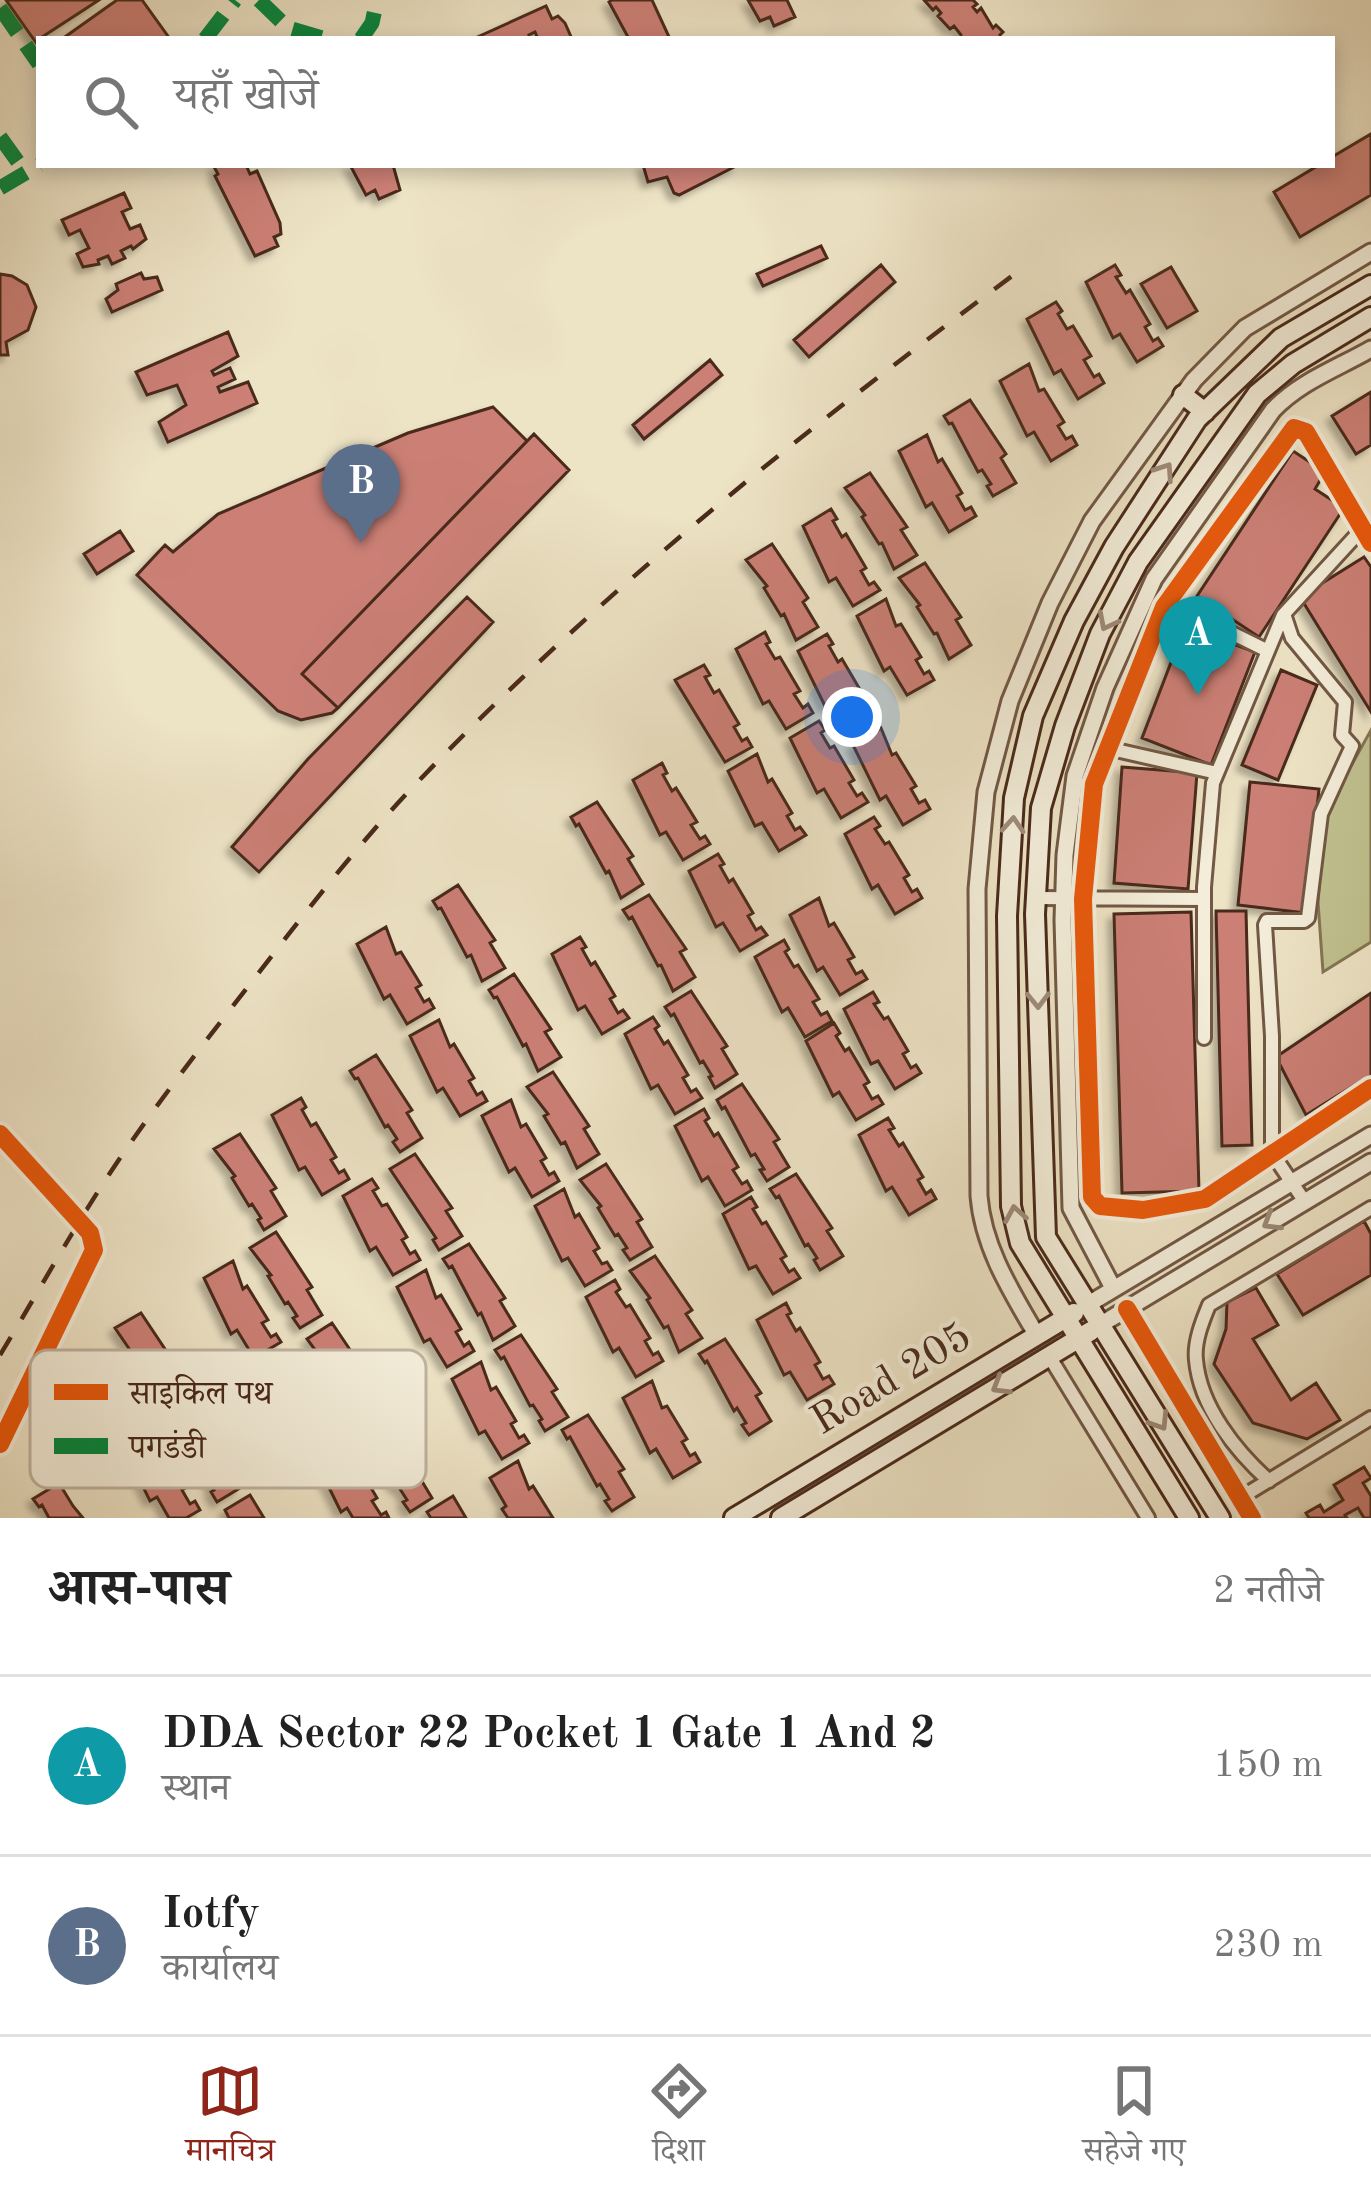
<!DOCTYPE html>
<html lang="hi">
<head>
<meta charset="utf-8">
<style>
  :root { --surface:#fff; --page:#f2f2f2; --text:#222; --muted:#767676; --line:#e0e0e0; --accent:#8f2418 }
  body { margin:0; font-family:"Old Standard TT","Noto Serif Devanagari",serif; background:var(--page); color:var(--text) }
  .you { position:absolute; left:852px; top:717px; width:42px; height:42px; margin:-30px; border:9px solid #fff; border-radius:50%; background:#1a73e8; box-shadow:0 0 0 18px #1a73e833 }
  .badge { display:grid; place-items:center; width:78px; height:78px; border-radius:50%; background:var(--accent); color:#fff; font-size:39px; font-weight:700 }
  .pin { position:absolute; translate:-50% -99px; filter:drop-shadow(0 3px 6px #0008) }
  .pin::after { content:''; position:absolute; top:63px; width:42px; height:36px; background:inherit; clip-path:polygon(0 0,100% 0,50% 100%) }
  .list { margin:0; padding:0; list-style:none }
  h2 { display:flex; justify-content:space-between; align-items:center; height:156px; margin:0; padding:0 48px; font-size:51px }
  h2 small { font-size:39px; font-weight:400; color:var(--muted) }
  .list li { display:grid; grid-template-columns:78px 1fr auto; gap:36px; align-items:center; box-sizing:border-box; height:180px; padding:0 48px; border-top:3px solid var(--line) }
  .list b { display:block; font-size:45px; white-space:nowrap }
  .list p { margin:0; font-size:39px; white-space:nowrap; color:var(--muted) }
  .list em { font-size:39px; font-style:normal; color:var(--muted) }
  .icon { flex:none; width:66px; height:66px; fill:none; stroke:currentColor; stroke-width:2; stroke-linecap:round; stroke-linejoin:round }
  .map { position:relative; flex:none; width:1371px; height:1518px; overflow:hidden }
  .search { position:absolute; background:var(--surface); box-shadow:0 6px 18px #0003; left:36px; right:36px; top:36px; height:132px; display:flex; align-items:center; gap:30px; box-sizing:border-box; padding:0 42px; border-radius:0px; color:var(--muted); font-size:45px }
  .sheet { height:516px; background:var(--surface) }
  nav { display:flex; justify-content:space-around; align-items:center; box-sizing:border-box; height:168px; border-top:3px solid var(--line); background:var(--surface); font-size:33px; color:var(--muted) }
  nav a { display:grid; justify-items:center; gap:6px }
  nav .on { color:var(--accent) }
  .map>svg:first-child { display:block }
  .green { fill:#c0c18f; stroke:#847554; stroke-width:3 }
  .building { fill:#cb7f75; stroke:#49291a; stroke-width:3; filter:url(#shadow) }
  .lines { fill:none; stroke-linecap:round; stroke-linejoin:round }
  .minor-casing { stroke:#725845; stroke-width:18 }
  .tertiary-casing { stroke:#725845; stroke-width:21 }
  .secondary-casing { stroke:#49291a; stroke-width:24 }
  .minor { stroke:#f3edd9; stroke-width:12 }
  .tertiary { stroke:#f3edd9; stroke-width:15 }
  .secondary { stroke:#f3edd9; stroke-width:18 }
  .rail { stroke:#49291a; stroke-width:4.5; stroke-dasharray:21 21; stroke-linecap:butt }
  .quiet { stroke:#00873e; stroke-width:15; stroke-dasharray:30 15; stroke-linecap:butt }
  .cycleway-casing { stroke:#f3edd9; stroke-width:26 }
  .cycleway { stroke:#e8590c; stroke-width:18 }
  .oneway { stroke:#9e8b7a }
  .labels { text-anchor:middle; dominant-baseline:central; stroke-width:9; stroke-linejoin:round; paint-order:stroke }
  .street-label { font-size:42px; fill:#49291a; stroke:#f3edd9 }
  .key { fill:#f3edd9; stroke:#c0b2a0; stroke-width:3 }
  .key-label { font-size:33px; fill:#49291a }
</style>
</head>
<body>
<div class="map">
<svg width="1371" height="1518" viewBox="0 0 1371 1518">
  <defs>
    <filter id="shadow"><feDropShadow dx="-5.5" dy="5.5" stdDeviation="3" flood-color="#0004"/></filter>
  </defs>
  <rect width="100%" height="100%" fill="#ede3c5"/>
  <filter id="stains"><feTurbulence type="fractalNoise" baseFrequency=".00167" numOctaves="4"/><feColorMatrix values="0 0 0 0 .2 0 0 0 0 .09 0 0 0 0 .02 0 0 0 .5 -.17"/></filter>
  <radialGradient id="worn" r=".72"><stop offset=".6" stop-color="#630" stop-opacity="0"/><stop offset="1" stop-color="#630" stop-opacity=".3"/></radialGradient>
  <path class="green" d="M1371 730V942L1323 972 1318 902 1325 813Z"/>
  <path class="building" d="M6 0H99L39 39 37 44Z
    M117 0H142L170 39H62Z
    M612 0H652L670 39H629L609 2Z
    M748 0H787L795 17 774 26 770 17 760 21Z
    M924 0H973L977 4 973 7 977 12 981 8 993 28 996 25 1003 32 1000 35 1003 39H959L961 35 954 26 950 29 938 16 941 13 936 7 933 10Z
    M546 6 552 19 558 16 565 23 572 39H538L535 32 529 35 531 39H473Z
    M1371 134V195L1300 237 1274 192 1319 165H1332V157Z
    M218 165H246L250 174 257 171 280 223 281 234 274 237 278 246 255 256 215 176 218 174 214 167Z
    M350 165H393L400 190 379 199 375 190 366 195Z
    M643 165H738L679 195 674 193 667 177 648 182Z
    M124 193 131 208 122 212 130 229 140 225 146 239 133 249 131 246 121 251 125 258 112 264 108 256 98 260 99 264 83 267 77 254 89 248 80 230 69 235 62 220Z
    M821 246 827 258 763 286 757 274Z
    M881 265 895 282 809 357 794 340Z
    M1115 265 1121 275 1116 277 1126 293 1130 290 1150 324 1145 327 1153 341 1158 338 1163 346 1137 362 1120 334 1113 338 1086 282Z
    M1171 267 1197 311 1167 328 1141 284Z
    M141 273 144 279 157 277 162 290 112 312 106 299 118 290 116 284Z
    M0 274 12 276 27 285 36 307 28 330 6 342 8 355H0Z
    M1056 302 1062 311 1058 314 1067 329 1073 326 1091 356 1084 360 1094 377 1099 374 1104 383 1078 399 1061 370 1054 374 1027 319Z
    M228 332 238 356 212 371 214 375 230 368 235 379 218 387 220 392 248 382 257 403 168 442 159 422 186 405 177 385 147 395 136 372Z
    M710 360 722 375 644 439 633 425Z
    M1029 364 1039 391 1044 389 1064 422 1058 426 1066 439 1072 436 1077 445 1051 461 1034 432 1027 436 1000 381Z
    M1371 392V445L1356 454 1332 416Z
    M970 400 1006 454 1001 458 1016 483 993 496 987 486 991 484 982 470 978 472 952 423 949 424 944 416Z
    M493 407 527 441 302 674 338 708 332 713 301 720 278 711 137 575 165 545 173 552 218 514 408 433Z
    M534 434 569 470 338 708 302 674Z
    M927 435 938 462 942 459 962 493 957 496 965 510 971 507 976 516 949 532 932 503 926 507 899 451Z
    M1293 451 1325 472 1315 489 1344 508 1259 637 1197 596Z
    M870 473 907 527 901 530 917 555 894 569 882 543 879 544 862 517 865 515 845 488Z
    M831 509 837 519 833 521 842 537 846 534 866 568 861 571 869 585 874 582 880 590 853 606 836 578 829 582 803 526Z
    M120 531 133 551 97 574 84 554Z
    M772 544 808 598 803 602 818 627 796 640 784 614 781 616 764 588 767 586 746 560Z
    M1364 557 1371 567V712L1300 597Z
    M925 563 961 617 956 620 971 645 949 659 937 633 934 634 917 607 920 605 899 578Z
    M467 597 493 622 259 872 232 847 308 759Z
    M886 599 896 626 901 624 921 657 916 660 924 674 929 671 934 680 907 695 890 667 884 671 857 616Z
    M1185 626 1255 652 1211 765 1142 738Z
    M765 632 770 642 766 644 775 659 780 657 800 691 794 694 803 708 808 704 813 713 786 729 769 701 763 704 736 649Z
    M827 634 833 644 829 646 838 662 842 659 862 693 857 696 865 710 870 706 876 715 849 731 832 703 825 706 798 651Z
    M704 665 710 675 705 677 714 693 719 690 739 724 734 727 742 741 747 738 752 747 725 762 675 680Z
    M1281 670 1317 685 1278 780 1242 765Z
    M819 721 825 730 821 733 830 748 834 746 854 780 849 783 857 796 862 793 868 802 841 818 824 789 817 793 790 738Z
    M881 728 892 755 896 753 916 786 911 789 919 803 925 800 930 809 903 825 886 796 880 800 853 745Z
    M757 754 768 782 772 779 792 813 787 816 795 830 800 827 806 835 779 851 762 823 755 826 728 771Z
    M662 763 667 773 663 775 672 791 676 788 697 822 691 825 700 839 705 836 710 844 683 860 666 832 660 835 633 780Z
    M1122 767 1197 773 1188 889 1114 883Z
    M1250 782 1319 789 1306 913 1238 905Z
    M597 802 633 856 628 859 643 884 621 898 609 871 606 873 579 824 576 826 571 817Z
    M874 817 880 826 875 829 885 844 889 842 909 875 904 878 912 892 917 889 922 898 895 914 878 885 872 889 845 834Z
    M718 854 724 864 720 866 729 882 733 879 753 913 748 916 756 930 761 927 767 935 740 951 723 923 716 927 689 871Z
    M458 885 495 940 490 943 505 968 482 981 471 955 467 957 441 908 438 909 433 901Z
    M649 895 686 949 680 952 695 977 673 991 661 965 658 966 632 917 629 919 623 910Z
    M819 898 829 926 834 923 854 957 848 960 856 974 862 971 867 979 840 995 823 967 817 971 790 915Z
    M1216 911H1246L1252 1145 1222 1146Z
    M1191 912 1199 1191 1122 1193 1114 914Z
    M386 927 396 954 401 952 421 985 416 988 424 1002 429 999 434 1008 407 1024 390 995 384 999 357 944Z
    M580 937 586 947 582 949 591 965 595 962 615 996 610 999 618 1013 623 1010 629 1018 602 1034 585 1006 578 1010 552 954Z
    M784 940 789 949 785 952 794 967 798 965 819 999 813 1002 821 1015 827 1012 832 1021 805 1037 788 1008 782 1012 755 957Z
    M514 974 551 1029 545 1032 561 1057 538 1071 526 1044 523 1046 497 997 494 998 489 990Z
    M691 991 727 1046 722 1049 737 1074 715 1088 709 1077 712 1076 703 1061 700 1063 674 1014 671 1016 665 1007Z
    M873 992 879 1002 874 1004 884 1019 888 1017 908 1051 903 1054 911 1068 916 1065 921 1073 895 1089 878 1061 871 1064 844 1009Z
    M1371 993V1075L1306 1115 1276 1057Z
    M653 1017 659 1026 655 1029 664 1044 668 1041 688 1075 683 1078 691 1092 696 1089 702 1098 675 1114 658 1085 651 1089 625 1034Z
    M439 1020 450 1047 454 1044 474 1078 469 1081 477 1095 482 1092 487 1101 460 1116 443 1088 437 1092 410 1036Z
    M834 1023 840 1033 836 1036 845 1051 849 1048 869 1082 864 1085 872 1099 878 1096 883 1104 856 1120 839 1092 833 1096 806 1041Z
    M376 1055 412 1110 407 1113 422 1138 400 1152 393 1142 397 1139 388 1125 385 1127 358 1078 355 1079 350 1071Z
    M553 1072 589 1126 584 1129 599 1154 577 1168 565 1142 561 1144 544 1116 548 1114 527 1087Z
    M742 1084 779 1139 774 1142 789 1167 767 1181 760 1170 764 1169 755 1154 751 1156 725 1107 722 1109 717 1100Z
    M301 1098 306 1107 302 1110 311 1126 316 1123 336 1157 331 1160 339 1173 344 1170 349 1179 322 1195 305 1167 299 1170 272 1115Z
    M511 1100 521 1127 526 1124 546 1158 541 1161 549 1175 554 1172 559 1181 532 1197 515 1168 509 1172 482 1116Z
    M704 1109 709 1118 705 1121 714 1136 718 1133 738 1167 733 1170 742 1184 747 1181 752 1190 725 1206 708 1177 702 1181 675 1126Z
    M888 1118 894 1128 889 1130 899 1146 903 1143 923 1177 918 1180 926 1194 931 1190 936 1199 909 1215 892 1187 886 1191 859 1135Z
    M240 1134 276 1188 271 1191 286 1216 264 1230 258 1220 261 1218 252 1204 249 1206 232 1178 235 1176 214 1149Z
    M415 1154 452 1208 446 1211 462 1236 439 1250 433 1240 436 1238 390 1169Z
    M606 1164 642 1219 637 1222 652 1247 630 1260 623 1250 627 1248 618 1234 615 1236 598 1208 601 1206 580 1180Z
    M796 1174 832 1228 827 1231 843 1256 820 1270 814 1260 817 1258 808 1244 805 1246 779 1196 776 1198 770 1189Z
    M372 1179 378 1188 373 1191 382 1206 387 1204 407 1237 402 1240 410 1254 415 1251 420 1260 393 1275 376 1247 370 1251 343 1196Z
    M564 1189 575 1217 579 1214 599 1248 594 1251 602 1264 607 1262 612 1270 585 1286 568 1258 562 1261 535 1206Z
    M751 1197 757 1207 753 1209 762 1224 766 1222 786 1256 781 1259 789 1272 794 1269 800 1278 773 1294 756 1266 749 1269 723 1214Z
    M1364 1221 1371 1234V1275L1303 1315 1277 1274Z
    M276 1232 312 1287 307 1290 322 1315 300 1328 293 1318 297 1316 288 1302 285 1304 268 1276 271 1275 250 1248Z
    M469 1244 505 1298 500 1301 515 1326 493 1340 481 1313 478 1315 452 1266 449 1268 443 1259Z
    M655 1256 692 1310 686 1314 702 1338 679 1352 668 1326 664 1328 647 1300 650 1298 630 1271Z
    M233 1261 243 1289 247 1286 268 1320 262 1323 271 1337 276 1334 281 1342 254 1358 237 1330 231 1334 204 1278Z
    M426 1270 436 1298 441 1295 461 1329 456 1332 464 1346 469 1342 474 1351 447 1367 430 1339 424 1342 397 1287Z
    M615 1280 620 1289 616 1292 626 1307 630 1305 650 1338 645 1341 653 1355 658 1352 663 1361 636 1377 619 1348 613 1352 586 1297Z
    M1256 1288 1278 1325 1253 1339 1291 1400 1316 1383 1340 1420 1307 1439 1253 1423 1214 1364 1226 1329 1227 1302Z
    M786 1303 791 1313 787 1315 796 1331 800 1328 820 1362 815 1365 823 1379 829 1376 834 1384 807 1400 790 1372 784 1375 757 1320Z
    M141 1313 177 1367 172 1370 187 1395 165 1409 158 1399 162 1397 115 1328Z
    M332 1323 369 1378 363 1381 379 1406 356 1419 350 1409 353 1407 344 1393 341 1395 324 1367 327 1366 307 1339Z
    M521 1335 557 1389 552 1392 568 1417 545 1431 539 1421 542 1419 533 1405 530 1406 504 1357 501 1359 495 1350Z
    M725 1339 761 1393 756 1396 771 1421 749 1435 742 1425 746 1423 737 1408 734 1411 707 1361 705 1363 699 1354Z
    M481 1362 491 1390 496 1387 516 1421 511 1424 519 1438 524 1435 529 1443 502 1459 485 1431 479 1434 452 1379Z
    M652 1381 662 1408 667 1406 687 1439 682 1442 690 1456 695 1453 700 1462 673 1478 656 1449 650 1453 623 1398Z
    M193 1405 230 1460 224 1463 240 1488 217 1502 211 1492 214 1490 205 1475 202 1477 176 1428 173 1430 167 1421Z
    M588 1415 624 1469 619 1472 634 1497 612 1511 605 1501 609 1499 600 1484 597 1486 570 1437 567 1439 562 1430Z
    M386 1416 422 1470 417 1473 432 1498 410 1512 403 1502 407 1500 398 1486 395 1487 368 1438 365 1440 360 1431Z
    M152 1429 163 1456 167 1453 187 1487 182 1490 190 1504 195 1501 200 1510 186 1518H169L157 1497 150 1501 123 1446Z
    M343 1440 348 1449 344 1452 353 1467 357 1464 377 1498 372 1501 381 1515 386 1512 389 1518H353L347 1508 341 1512 314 1457Z
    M518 1461 529 1489 533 1486 553 1518H508L502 1509 506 1506 490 1478Z
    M1364 1467 1371 1478 1363 1483 1371 1496V1518H1364L1358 1508 1345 1515 1347 1518H1309L1306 1513 1320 1505 1324 1512 1343 1500 1334 1485Z
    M59 1483 73 1506 83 1518H49L42 1505 39 1507 33 1499Z
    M250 1495 264 1518H229L225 1510Z
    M453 1496 466 1518H431L427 1512Z"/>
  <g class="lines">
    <g class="minor-casing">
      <path id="minor" d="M1371 543 1306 432 1294 428 1164 607 1094 784 1083 899 1092 1197 1100 1206 1143 1210 1205 1199 1371 1088
        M1195 615 1268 651
        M1107 748 1217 773
        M1036 898 1204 899
        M1204 1038V887L1213 783 1283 615
        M1305 1202 1272 1153V1036L1265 925 1267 921H1304L1308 918 1321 814 1352 746 1342 735 1345 702 1292 638 1284 614 1362 529
        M1049 1356 1148 1518
        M1269 1481C1236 1451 1200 1407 1196 1360 1194 1342 1202 1322 1209 1305L1371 1208
        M1240 1498 1371 1418"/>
    </g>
    <g class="tertiary-casing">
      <path id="tertiary" d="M0 1134 90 1233 94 1250 0 1444
        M1113 1288 1071 1208 1063 920 1065 855 1075 776 1105 688 1154 579 1273 410C1301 381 1336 369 1371 349
        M1087 1305 1371 1135
        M1127 1309 1252 1518
        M1100 1325 1371 1162
        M1036 1334C1011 1291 983 1247 979 1196L977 889 986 792 1010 701 1050 603 1092 521 1194 380 1245 328 1371 252"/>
    </g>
    <g class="secondary-casing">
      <path id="secondary" d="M1183 395 1205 412
        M734 1518 1074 1313
        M781 1518 1091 1331
        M1189 1518 1020 1243 1011 1206 1007 916 1014 798 1033 716 1074 621 1114 547 1197 419 1281 338 1371 285
        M1220 1518 1046 1237 1035 914 1041 808 1065 726 1100 634 1138 562 1257 394 1293 364 1371 317"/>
    </g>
    <use href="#minor" class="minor"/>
    <use href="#tertiary" class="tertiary"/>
    <use href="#secondary" class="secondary"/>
    <path class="rail" d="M0 1355C36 1296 70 1234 108 1176 153 1108 204 1043 254 979 304 914 355 848 411 789 593 597 800 434 1012 276"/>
    <path class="quiet" d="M259 0 288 28 326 39
      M0 8 39 64
      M205 39 235 0
      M361 39 372 23 377 0
      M0 137 26 173
      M0 188 39 165"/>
    <g class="cycleway-casing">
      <path id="cycleway" d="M1371 543 1306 432 1294 428 1164 607 1094 784 1083 899 1092 1197 1100 1206 1143 1210 1205 1199 1371 1088
        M0 1134 90 1233 94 1250 0 1444
        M1127 1309 1252 1518"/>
    </g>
    <use href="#cycleway" class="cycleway"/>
  </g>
  <defs><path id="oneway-chevron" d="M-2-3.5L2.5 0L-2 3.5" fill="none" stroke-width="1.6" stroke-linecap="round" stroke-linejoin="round" transform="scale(3)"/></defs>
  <g class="oneway">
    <use href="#oneway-chevron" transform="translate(1165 471) rotate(-56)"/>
    <use href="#oneway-chevron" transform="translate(1107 622) rotate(117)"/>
    <use href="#oneway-chevron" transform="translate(1013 825) rotate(-86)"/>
    <use href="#oneway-chevron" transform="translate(1038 1000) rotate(89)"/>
    <use href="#oneway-chevron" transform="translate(1015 1214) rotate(-100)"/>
    <use href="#oneway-chevron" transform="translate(1271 1222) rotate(149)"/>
    <use href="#oneway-chevron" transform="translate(1000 1386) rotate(149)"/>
    <use href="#oneway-chevron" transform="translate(1160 1422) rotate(58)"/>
  </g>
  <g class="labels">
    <g class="street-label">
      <text transform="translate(892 1380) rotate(-31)">Road 205</text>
    </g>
  </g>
  <rect x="30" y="1350" width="396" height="138" rx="18" class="key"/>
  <rect x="54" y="1384" width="54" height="16" fill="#e8590c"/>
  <rect x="54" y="1438" width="54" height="16" fill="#00873e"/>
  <g class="key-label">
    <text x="129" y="1404">साइकिल पथ</text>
    <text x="129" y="1458">पगडंडी</text>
  </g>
  <rect width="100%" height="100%" filter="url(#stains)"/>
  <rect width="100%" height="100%" fill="url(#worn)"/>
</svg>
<div class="you"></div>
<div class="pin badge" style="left:1198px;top:695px;background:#0f9aa8">A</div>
<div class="pin badge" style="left:361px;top:543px;background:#5c6f8a">B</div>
<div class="search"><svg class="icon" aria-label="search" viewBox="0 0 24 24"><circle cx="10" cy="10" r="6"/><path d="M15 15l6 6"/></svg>यहाँ खोजें</div>
</div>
<section class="sheet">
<h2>आस-पास<small>2 नतीजे</small></h2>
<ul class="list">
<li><span class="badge" style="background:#0f9aa8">A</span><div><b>DDA Sector 22 Pocket 1 Gate 1 And 2</b><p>स्थान</p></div><em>150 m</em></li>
<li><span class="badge" style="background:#5c6f8a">B</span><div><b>Iotfy</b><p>कार्यालय</p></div><em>230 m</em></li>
</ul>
</section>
<nav>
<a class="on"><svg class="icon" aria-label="map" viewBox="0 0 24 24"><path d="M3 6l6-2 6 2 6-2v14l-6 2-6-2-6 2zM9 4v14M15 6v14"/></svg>मानचित्र</a>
<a><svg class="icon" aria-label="directions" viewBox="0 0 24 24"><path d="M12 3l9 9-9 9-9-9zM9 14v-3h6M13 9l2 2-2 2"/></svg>दिशा</a>
<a><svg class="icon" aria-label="saved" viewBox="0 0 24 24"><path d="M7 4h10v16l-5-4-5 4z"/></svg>सहेजे गए</a>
</nav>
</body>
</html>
